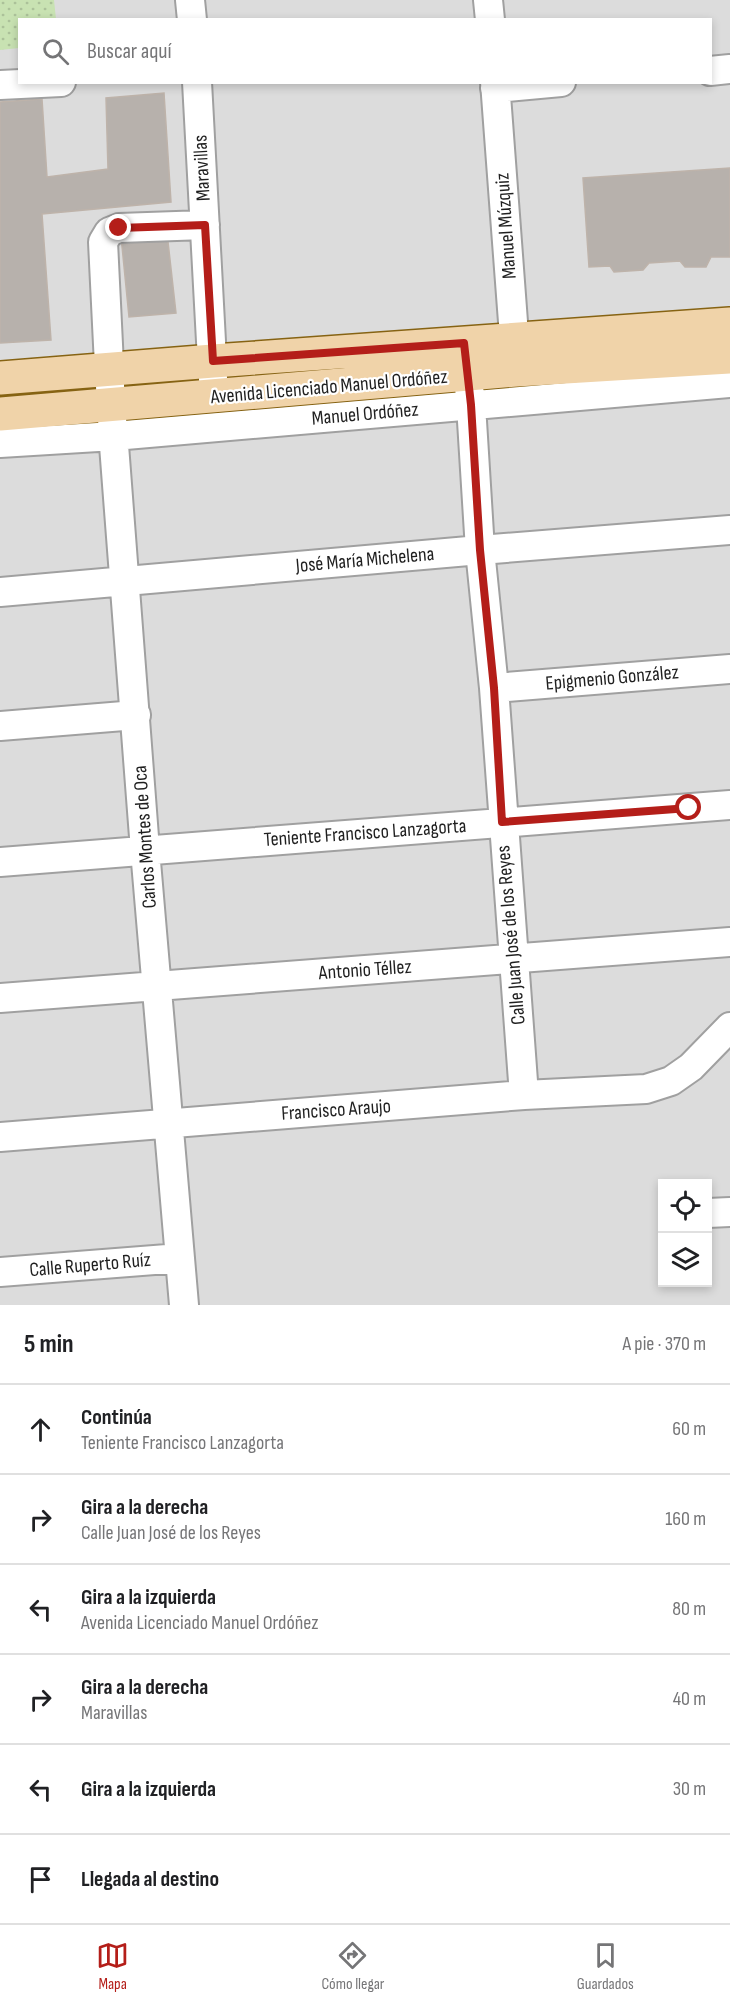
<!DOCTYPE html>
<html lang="es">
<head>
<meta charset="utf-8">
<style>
  :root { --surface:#fff; --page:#f2f2f2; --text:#202124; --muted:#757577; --line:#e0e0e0; --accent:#b41e19 }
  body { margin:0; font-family:"Sofia Sans Condensed",sans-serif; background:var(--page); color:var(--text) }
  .controls { position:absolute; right:18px; bottom:18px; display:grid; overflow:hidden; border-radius:0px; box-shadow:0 3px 9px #0003 }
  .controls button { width:54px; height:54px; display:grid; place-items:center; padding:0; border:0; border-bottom:2px solid var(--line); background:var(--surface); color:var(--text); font:30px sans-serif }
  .stop { position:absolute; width:18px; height:18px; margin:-14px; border:4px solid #b41e19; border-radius:50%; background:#fff }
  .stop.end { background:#b41e19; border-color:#fff; box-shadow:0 2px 6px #0008 }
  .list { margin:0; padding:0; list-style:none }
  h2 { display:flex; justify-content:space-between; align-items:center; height:78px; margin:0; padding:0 24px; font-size:26px }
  h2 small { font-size:20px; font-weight:400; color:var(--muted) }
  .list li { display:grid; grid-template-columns:39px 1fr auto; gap:18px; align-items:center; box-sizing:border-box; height:90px; padding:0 24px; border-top:2px solid var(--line) }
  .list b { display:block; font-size:22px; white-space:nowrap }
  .list p { margin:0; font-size:20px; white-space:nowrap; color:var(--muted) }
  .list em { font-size:20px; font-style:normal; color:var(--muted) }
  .icon { flex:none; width:33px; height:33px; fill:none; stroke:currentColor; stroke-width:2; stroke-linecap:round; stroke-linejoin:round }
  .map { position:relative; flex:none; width:730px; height:1305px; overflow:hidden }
  .search { position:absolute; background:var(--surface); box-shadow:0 3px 9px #0003; left:18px; right:18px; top:18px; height:66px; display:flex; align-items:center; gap:15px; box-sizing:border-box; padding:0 21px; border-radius:0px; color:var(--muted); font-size:22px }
  .sheet { height:618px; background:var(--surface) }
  nav { display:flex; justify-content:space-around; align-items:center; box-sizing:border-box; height:84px; border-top:2px solid var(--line); background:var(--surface); font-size:16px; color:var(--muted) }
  nav a { display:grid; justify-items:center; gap:3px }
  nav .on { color:var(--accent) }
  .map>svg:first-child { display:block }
  .residential { fill:#dcdcdc; fill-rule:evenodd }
  .grass { fill:url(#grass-dots) }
  .building { fill:#b7b1ac; stroke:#beb3aa; stroke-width:1.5 }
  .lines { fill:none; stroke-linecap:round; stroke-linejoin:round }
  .minor-casing { stroke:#a0a0a0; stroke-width:32 }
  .major-casing { stroke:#866313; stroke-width:36 }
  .minor { stroke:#fff; stroke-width:28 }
  .major { stroke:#f0d3a9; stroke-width:33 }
  .route { stroke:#b41e19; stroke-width:8 }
  .labels { text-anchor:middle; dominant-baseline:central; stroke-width:4.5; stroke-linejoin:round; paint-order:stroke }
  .street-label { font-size:20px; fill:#1f1f1f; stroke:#fff }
</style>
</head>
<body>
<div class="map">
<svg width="730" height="1305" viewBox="0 0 730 1305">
  <defs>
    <pattern id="grass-dots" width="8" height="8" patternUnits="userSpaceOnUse" patternTransform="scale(1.5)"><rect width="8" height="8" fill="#c8e2b2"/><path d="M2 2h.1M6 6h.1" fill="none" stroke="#abc199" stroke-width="1.8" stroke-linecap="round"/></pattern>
  </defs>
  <rect width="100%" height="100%" fill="#eeece6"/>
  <path class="residential" d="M0 0H730V1305H0ZM20 20H710V82H20ZM662 1184H708V1282H662Z"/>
  <path class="grass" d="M0 0H54L56 19 20 20 19 48 0 50Z"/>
  <path class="building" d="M164 93 171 202 42 214 51 340 0 343V102L42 99 47 177 108 169 106 98Z
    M730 168V257H711L706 267H685L680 261 649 263 643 270 614 272 610 266 589 267 583 178Z
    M167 233 176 313 129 317 121 236Z"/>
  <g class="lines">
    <g class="minor-casing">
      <path id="minor" d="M190 0 192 20
        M488 0 490 20
        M710 71 730 69
        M197 82 214 397
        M495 82 516 362
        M0 85 61 82
        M495 88 561 82
        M465 353 471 405 480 550 494 688 524 1095
        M0 443 114 436 730 383
        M0 592 480 550 730 530
        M494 688 730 669
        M0 726 136 715
        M0 862 730 805
        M0 998 730 942
        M0 1137 524 1095 646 1089 671 1081 691 1067 730 1027
        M708 1213 730 1212
        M0 1272 180 1258
        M184 1305 145 850 111 406 103 242 109 232 119 228 205 225"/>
    </g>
    <g class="major-casing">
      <path id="major" d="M0 378 213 361 730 324
        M0 414 516 370 730 357"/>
    </g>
    <use href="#minor" class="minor"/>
    <use href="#major" class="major"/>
  </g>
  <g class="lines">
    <path class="route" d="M119 228 205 225 213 361 464 343 471 405 480 550 494 688 502 822 689 808"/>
  </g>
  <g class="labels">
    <g class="street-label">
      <text transform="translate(202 168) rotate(-93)">Maravillas</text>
      <text transform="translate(506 226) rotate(-94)">Manuel Múzquiz</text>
      <text transform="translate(329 387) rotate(-5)">Avenida Licenciado Manuel Ordóñez</text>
      <text transform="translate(365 414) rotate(-5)">Manuel Ordóñez</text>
      <text transform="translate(365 560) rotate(-5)">José María Michelena</text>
      <text transform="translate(612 678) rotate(-5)">Epigmenio González</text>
      <text transform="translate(365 833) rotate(-4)">Teniente Francisco Lanzagorta</text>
      <text transform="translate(145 837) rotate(-94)">Carlos Montes de Oca</text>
      <text transform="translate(511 935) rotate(-95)">Calle Juan José de los Reyes</text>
      <text transform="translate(365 970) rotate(-4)">Antonio Téllez</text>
      <text transform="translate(336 1110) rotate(-4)">Francisco Araujo</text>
      <text transform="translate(90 1265) rotate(-5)">Calle Ruperto Ruíz</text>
    </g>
  </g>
</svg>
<div class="controls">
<button><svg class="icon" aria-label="locate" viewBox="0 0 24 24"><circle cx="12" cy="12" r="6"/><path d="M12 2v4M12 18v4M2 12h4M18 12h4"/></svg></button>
<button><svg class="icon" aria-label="layers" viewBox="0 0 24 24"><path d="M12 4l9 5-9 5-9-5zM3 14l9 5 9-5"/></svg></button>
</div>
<div class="stop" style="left:689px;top:808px"></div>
<div class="stop end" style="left:119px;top:228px"></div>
<div class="search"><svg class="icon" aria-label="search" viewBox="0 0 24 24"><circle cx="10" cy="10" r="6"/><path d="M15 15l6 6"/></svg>Buscar aquí</div>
</div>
<section class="sheet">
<h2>5 min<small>A pie · 370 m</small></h2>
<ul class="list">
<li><svg class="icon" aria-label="ahead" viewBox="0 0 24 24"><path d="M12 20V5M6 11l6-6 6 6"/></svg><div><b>Continúa</b><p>Teniente Francisco Lanzagorta</p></div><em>60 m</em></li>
<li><svg class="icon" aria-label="right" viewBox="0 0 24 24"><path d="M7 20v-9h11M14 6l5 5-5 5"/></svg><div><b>Gira a la derecha</b><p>Calle Juan José de los Reyes</p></div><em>160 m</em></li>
<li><svg class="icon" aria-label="left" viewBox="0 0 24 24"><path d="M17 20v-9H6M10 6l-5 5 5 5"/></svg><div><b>Gira a la izquierda</b><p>Avenida Licenciado Manuel Ordóñez</p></div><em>80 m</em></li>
<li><svg class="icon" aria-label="right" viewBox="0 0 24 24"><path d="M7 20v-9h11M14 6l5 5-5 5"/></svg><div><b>Gira a la derecha</b><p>Maravillas</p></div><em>40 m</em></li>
<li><svg class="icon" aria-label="left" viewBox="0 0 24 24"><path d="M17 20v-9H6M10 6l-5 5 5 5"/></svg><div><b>Gira a la izquierda</b></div><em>30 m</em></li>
<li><svg class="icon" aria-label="arrive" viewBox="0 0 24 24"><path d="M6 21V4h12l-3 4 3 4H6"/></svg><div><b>Llegada al destino</b></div></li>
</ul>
</section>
<nav>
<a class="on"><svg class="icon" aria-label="map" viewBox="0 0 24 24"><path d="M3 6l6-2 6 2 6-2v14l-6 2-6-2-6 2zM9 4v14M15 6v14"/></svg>Mapa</a>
<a><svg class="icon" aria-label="directions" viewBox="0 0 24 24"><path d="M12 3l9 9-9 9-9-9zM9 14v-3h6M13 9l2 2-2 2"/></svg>Cómo llegar</a>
<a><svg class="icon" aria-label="saved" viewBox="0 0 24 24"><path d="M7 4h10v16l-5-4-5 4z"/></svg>Guardados</a>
</nav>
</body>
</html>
